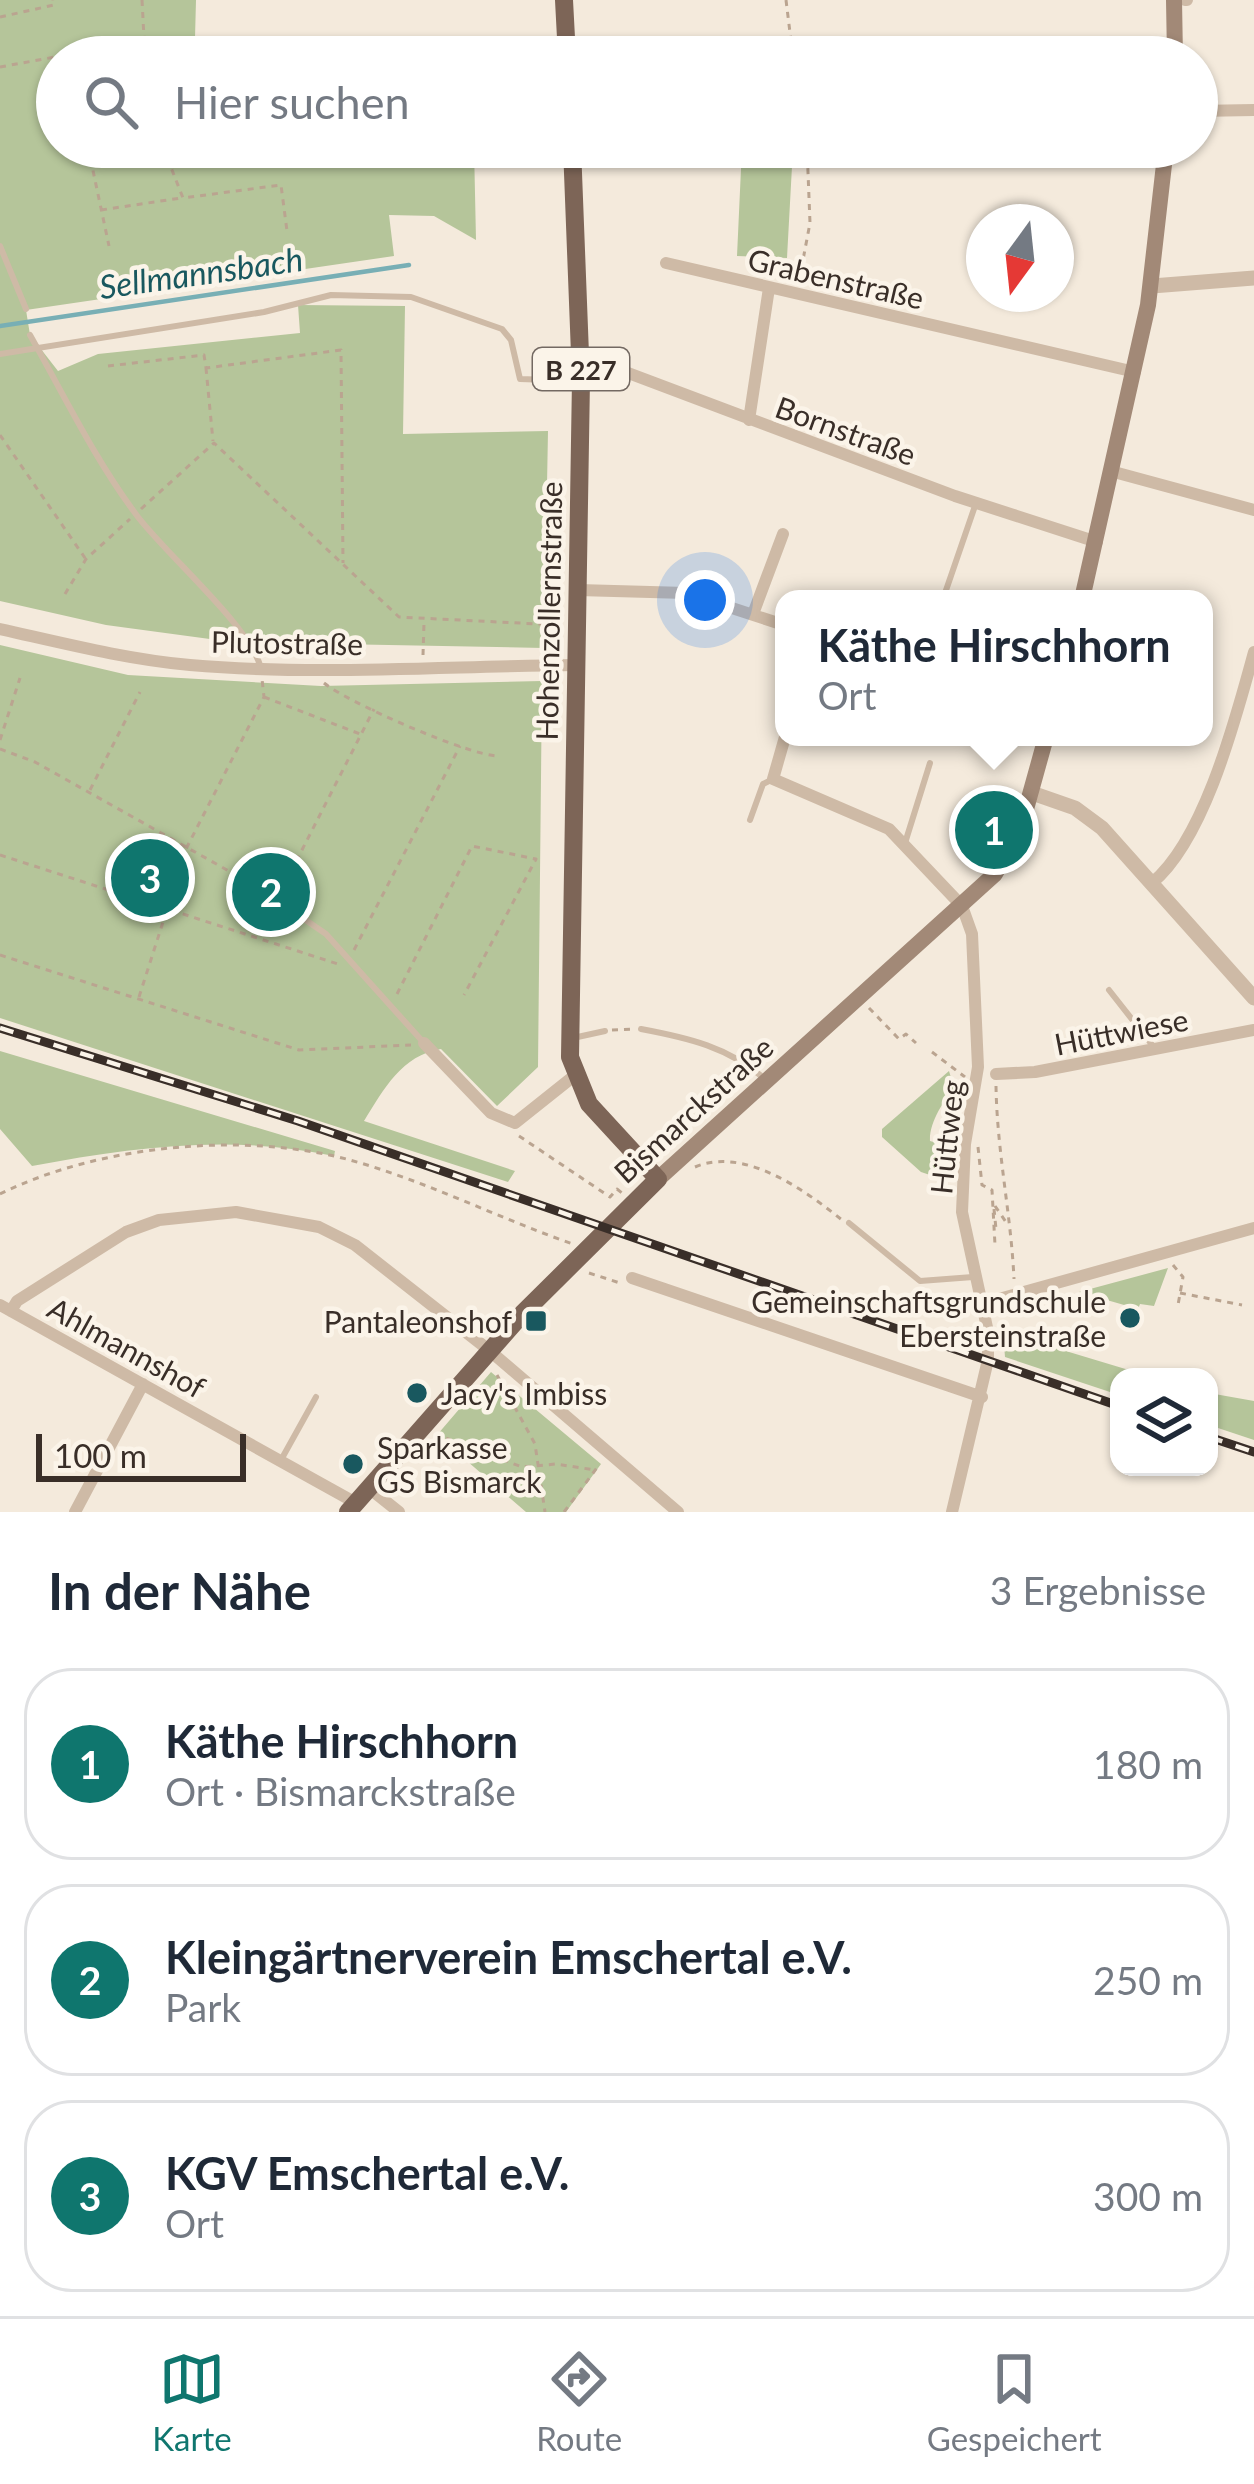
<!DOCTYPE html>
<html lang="de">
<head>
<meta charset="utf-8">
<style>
  :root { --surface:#fff; --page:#f2f2f3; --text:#1f2937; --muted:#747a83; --line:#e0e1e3; --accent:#0f766e }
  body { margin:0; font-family:Lato,sans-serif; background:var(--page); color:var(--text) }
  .controls { position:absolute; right:36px; bottom:36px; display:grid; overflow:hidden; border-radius:24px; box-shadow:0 3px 9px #0004 }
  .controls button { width:108px; height:108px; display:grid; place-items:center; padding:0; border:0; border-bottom:3px solid var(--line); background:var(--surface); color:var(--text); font:60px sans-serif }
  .compass { position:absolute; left:966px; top:204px; width:108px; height:108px; border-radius:50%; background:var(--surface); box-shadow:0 3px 9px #0004; rotate:195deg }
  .scale { position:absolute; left:36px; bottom:30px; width:210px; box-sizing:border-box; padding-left:12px; border:6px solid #392e28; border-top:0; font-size:33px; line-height:42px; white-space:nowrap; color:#392e28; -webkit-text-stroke:9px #fbf4e9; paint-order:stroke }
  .you { position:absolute; left:705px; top:600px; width:42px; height:42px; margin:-30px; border:9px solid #fff; border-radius:50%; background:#1a73e8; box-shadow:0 0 0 18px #1a73e833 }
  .badge { display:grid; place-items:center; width:78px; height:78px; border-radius:50%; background:var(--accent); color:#fff; font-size:39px; font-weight:700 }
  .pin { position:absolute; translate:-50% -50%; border:6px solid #fff; box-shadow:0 3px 12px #0006 }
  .popup { position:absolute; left:775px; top:590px; width:438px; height:156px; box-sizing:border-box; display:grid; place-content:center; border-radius:24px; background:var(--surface); filter:drop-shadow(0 3px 9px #0005); font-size:39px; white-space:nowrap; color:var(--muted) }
  .popup b { font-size:45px; color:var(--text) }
  .popup::after { content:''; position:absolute; left:50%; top:100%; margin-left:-24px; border:24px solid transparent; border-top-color:var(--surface) }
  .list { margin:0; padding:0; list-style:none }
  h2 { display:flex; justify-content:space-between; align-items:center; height:156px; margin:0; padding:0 48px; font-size:51px }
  h2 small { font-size:39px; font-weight:400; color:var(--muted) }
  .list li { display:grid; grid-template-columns:78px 1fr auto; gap:36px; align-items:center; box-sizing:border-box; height:192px; margin:0 24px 24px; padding:0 24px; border:3px solid var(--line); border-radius:48px }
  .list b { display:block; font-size:45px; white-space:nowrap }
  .list p { margin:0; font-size:39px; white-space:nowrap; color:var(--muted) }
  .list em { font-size:39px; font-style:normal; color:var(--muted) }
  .icon { flex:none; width:66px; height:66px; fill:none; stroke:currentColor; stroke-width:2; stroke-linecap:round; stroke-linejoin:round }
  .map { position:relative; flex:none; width:1254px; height:1512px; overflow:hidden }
  .search { position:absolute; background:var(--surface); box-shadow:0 3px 9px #0004; left:36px; right:36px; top:36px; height:132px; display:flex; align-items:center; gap:30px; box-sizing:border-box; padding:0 42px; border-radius:66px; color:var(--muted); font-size:45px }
  .sheet { height:804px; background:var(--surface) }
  nav { display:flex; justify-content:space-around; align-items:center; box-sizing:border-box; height:168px; border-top:3px solid var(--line); background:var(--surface); font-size:33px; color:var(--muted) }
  nav a { display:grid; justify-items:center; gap:6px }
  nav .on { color:var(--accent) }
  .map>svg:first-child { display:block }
  .green { fill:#b5c59a }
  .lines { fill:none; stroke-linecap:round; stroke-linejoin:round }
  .stream { stroke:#78afb5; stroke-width:4.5 }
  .path { stroke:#baa490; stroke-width:3; stroke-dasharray:6 6; stroke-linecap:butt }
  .service { stroke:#cebaa6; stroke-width:6 }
  .minor { stroke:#cebaa6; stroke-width:12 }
  .tertiary { stroke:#cebaa6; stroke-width:15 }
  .secondary { stroke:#a28977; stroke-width:16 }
  .primary { stroke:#7d6557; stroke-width:18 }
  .rail-casing { stroke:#392e28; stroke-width:9 }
  .rail { stroke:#fbf4e9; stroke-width:4.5; stroke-dasharray:14; stroke-linecap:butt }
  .poi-dot { fill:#19585f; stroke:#fbf4e9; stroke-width:4.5 }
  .labels { text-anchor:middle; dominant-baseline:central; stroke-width:9; stroke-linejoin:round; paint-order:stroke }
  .shield { fill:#fbf4e9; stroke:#736962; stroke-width:3 }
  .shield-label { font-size:27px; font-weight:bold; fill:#392e28 }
  .street-label { font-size:30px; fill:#392e28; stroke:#fbf4e9 }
  .poi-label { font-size:30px; fill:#392e28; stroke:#fbf4e9; text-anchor:end }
  .water-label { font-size:33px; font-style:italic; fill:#19585f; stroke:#fbf4e9 }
</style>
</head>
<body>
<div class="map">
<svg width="1254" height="1512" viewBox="0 0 1254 1512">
  <rect width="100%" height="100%" fill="#f4eadc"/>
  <path class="green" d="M0 0H196L195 38 201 57H57V147H474L476 240 434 216 389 215 394 256 26 310 30 335 58 371 98 354 300 333 298 305 405 306 403 434 548 431 544 648 232 642 106 625 0 601Z
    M742 147 793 148 787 258 737 256Z
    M0 645 128 675 321 686 542 681 538 1067 497 1106 441 1049C402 1055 384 1089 364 1121L515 1171 508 1182 0 1018Z
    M0 1051 335 1151 334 1156C230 1134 134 1147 32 1166L0 1129Z
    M949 1071 954 1088C944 1101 929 1122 930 1141L941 1144 944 1161 938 1169 945 1180 921 1172 882 1137V1129Z
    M1168 1268 1154 1306 1140 1304 1138 1309 1079 1292Z
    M1003 1332 1152 1377H1119V1395L1005 1357Z
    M491 1372 601 1464 566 1512H526L437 1435Z
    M1209 1393 1254 1401V1440L1209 1425Z"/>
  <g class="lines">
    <path class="stream" d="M0 326 409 265"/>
    <path class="path" d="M142 0 145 57
      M786 0 793 57
      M0 17 54 5 53 0
      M0 67 93 50 199 47
      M88 147 109 246
      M163 147 183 198 281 185 287 231
      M101 210 181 198
      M799 281 810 223 807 147
      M108 366 204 355 206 368 341 350 343 563
      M206 368 213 441
      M0 435 85 558
      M141 509 214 443 399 617 558 625
      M65 594 86 559 130 519
      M423 655 424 623
      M324 683C347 702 469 756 499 756
      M264 697 360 734
      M0 740 20 678
      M0 749 35 762 259 888
      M90 790 140 692
      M0 855 341 965
      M280 893 374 709
      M354 950 460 746
      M0 955 299 1050 411 1045
      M397 994 472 846 536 859 464 995
      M139 997 187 847 264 697 262 679
      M869 1008 899 1039 906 1034 916 1043
      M612 1030 633 1029
      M932 1052 965 1077
      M996 1086C997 1152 1011 1214 1014 1279
      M519 1136 610 1197 617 1189 622 1193
      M978 1147 982 1185 992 1190 995 1245
      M695 1167C742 1147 800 1186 842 1220
      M0 1194C99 1145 244 1131 350 1160 426 1181 498 1218 573 1244
      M995 1206 1008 1225
      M994 1209 996 1229
      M1173 1265 1183 1277 1178 1305
      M589 1273 620 1283
      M1180 1293 1242 1305
      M497 1375 535 1444 545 1512
      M435 1434 522 1467 556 1464 595 1470
      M564 1512 599 1465"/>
    <path class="service" d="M0 246 26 309
      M30 335C65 397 95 460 138 517 169 557 246 623 260 665
      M0 354 264 312 331 295 411 297 502 329 511 340 520 379 578 381
      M943 599 976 503
      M750 820 763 784 773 779
      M905 843 930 763
      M265 892 326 934 424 1043
      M1109 990 1153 1046
      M641 1029C689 1038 728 1047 765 1079
      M573 1038 605 1031
      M849 1223 920 1281 973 1277
      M281 1460 316 1397"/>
    <path class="minor" d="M1185 0H1187
      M213 47 567 43
      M1197 111 1254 110
      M666 263 1135 372
      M580 363 599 362 955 496 1097 542
      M749 420 769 288
      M1114 472 1254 510
      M578 590 686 593 784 625
      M753 614 783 534
      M0 629C63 643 125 659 190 665 317 676 448 666 576 665
      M785 737 773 779 889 829 962 906 972 934 978 1067 965 1144 962 1212 988 1332V1360L952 1512
      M1152 883C1205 839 1236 717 1254 652
      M424 1043 491 1113 515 1123 574 1076
      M996 1074 1035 1072 1254 1030
      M632 1278 982 1397
      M981 1304 1254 1228
      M0 1305 356 1503
      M11 1311 17 1301 126 1232 159 1220 236 1212 319 1227 355 1245 490 1351 678 1512
      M369 1488 399 1512
      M75 1512 143 1384"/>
    <path class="tertiary" d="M1152 286 1254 278
      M1032 793 1075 808 1102 828 1254 998"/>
    <path class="secondary" d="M1174 0 1175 57
      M1082 599 1148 305 1166 147
      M658 1179 995 874 1021 827 1046 737"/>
    <path class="primary" d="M564 0 567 57
      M348 1512 523 1313 658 1179 589 1104 570 1057 581 380 572 147"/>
    <g class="rail-casing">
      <path id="rail" d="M0 1028 298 1121 1119 1406
        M1209 1437 1254 1452"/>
    </g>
    <use href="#rail" class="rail"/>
  </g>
  <g class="poi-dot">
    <circle cx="1130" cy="1318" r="12"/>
    <rect x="524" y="1309" width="24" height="24" rx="6"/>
    <circle cx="417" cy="1393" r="12"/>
    <circle cx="353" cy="1464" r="12"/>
  </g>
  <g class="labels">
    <rect class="shield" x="533" y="348" width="96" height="42" rx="9"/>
    <g class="shield-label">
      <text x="581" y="369">B 227</text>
    </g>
    <g class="street-label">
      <text transform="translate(836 278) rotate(13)">Grabenstraße</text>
      <text transform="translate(846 430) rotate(20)">Bornstraße</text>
      <text transform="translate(548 611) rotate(-89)">Hohenzollernstraße</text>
      <text transform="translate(287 642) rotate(1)">Plutostraße</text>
      <text transform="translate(1121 1031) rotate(-11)">Hüttwiese</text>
      <text transform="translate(693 1109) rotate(-42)">Bismarckstraße</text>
      <text transform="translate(946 1137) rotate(-84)">Hüttweg</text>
      <text transform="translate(127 1347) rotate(29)">Ahlmannshof</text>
    </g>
    <g class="poi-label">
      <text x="1106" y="1301">Gemeinschaftsgrundschule<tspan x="1106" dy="34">Ebersteinstraße</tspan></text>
      <text x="512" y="1321">Pantaleonshof</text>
      <text x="441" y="1393" text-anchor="start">Jacy's Imbiss</text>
      <text x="377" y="1447" text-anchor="start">Sparkasse<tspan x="377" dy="34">GS Bismarck</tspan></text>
    </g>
    <g class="water-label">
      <text transform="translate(201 272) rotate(-8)">Sellmannsbach</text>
    </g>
  </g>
</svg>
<div class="controls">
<button><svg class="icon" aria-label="layers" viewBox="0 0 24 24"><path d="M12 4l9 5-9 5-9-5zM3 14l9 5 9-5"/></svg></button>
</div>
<svg class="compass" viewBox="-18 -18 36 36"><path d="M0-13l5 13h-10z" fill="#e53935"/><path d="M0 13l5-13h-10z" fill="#747a83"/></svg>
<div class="scale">100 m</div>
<div class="you"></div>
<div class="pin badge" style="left:994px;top:830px">1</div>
<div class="popup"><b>Käthe Hirschhorn</b>Ort</div>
<div class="pin badge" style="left:271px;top:892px">2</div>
<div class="pin badge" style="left:150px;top:878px">3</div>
<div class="search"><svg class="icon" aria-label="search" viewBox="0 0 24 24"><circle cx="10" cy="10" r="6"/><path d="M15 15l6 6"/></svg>Hier suchen</div>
</div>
<section class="sheet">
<h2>In der Nähe<small>3 Ergebnisse</small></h2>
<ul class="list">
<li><span class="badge">1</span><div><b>Käthe Hirschhorn</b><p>Ort · Bismarckstraße</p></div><em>180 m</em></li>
<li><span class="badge">2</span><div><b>Kleingärtnerverein Emschertal e.V.</b><p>Park</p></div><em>250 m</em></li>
<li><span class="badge">3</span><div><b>KGV Emschertal e.V.</b><p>Ort</p></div><em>300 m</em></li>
</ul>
</section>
<nav>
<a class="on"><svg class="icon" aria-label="map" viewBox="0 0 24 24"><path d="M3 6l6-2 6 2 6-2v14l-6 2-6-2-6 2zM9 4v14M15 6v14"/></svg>Karte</a>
<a><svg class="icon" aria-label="directions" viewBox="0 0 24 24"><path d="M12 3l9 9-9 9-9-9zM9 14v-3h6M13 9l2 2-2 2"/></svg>Route</a>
<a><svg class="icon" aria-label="saved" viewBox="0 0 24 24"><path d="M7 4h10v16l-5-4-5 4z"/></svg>Gespeichert</a>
</nav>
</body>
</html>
